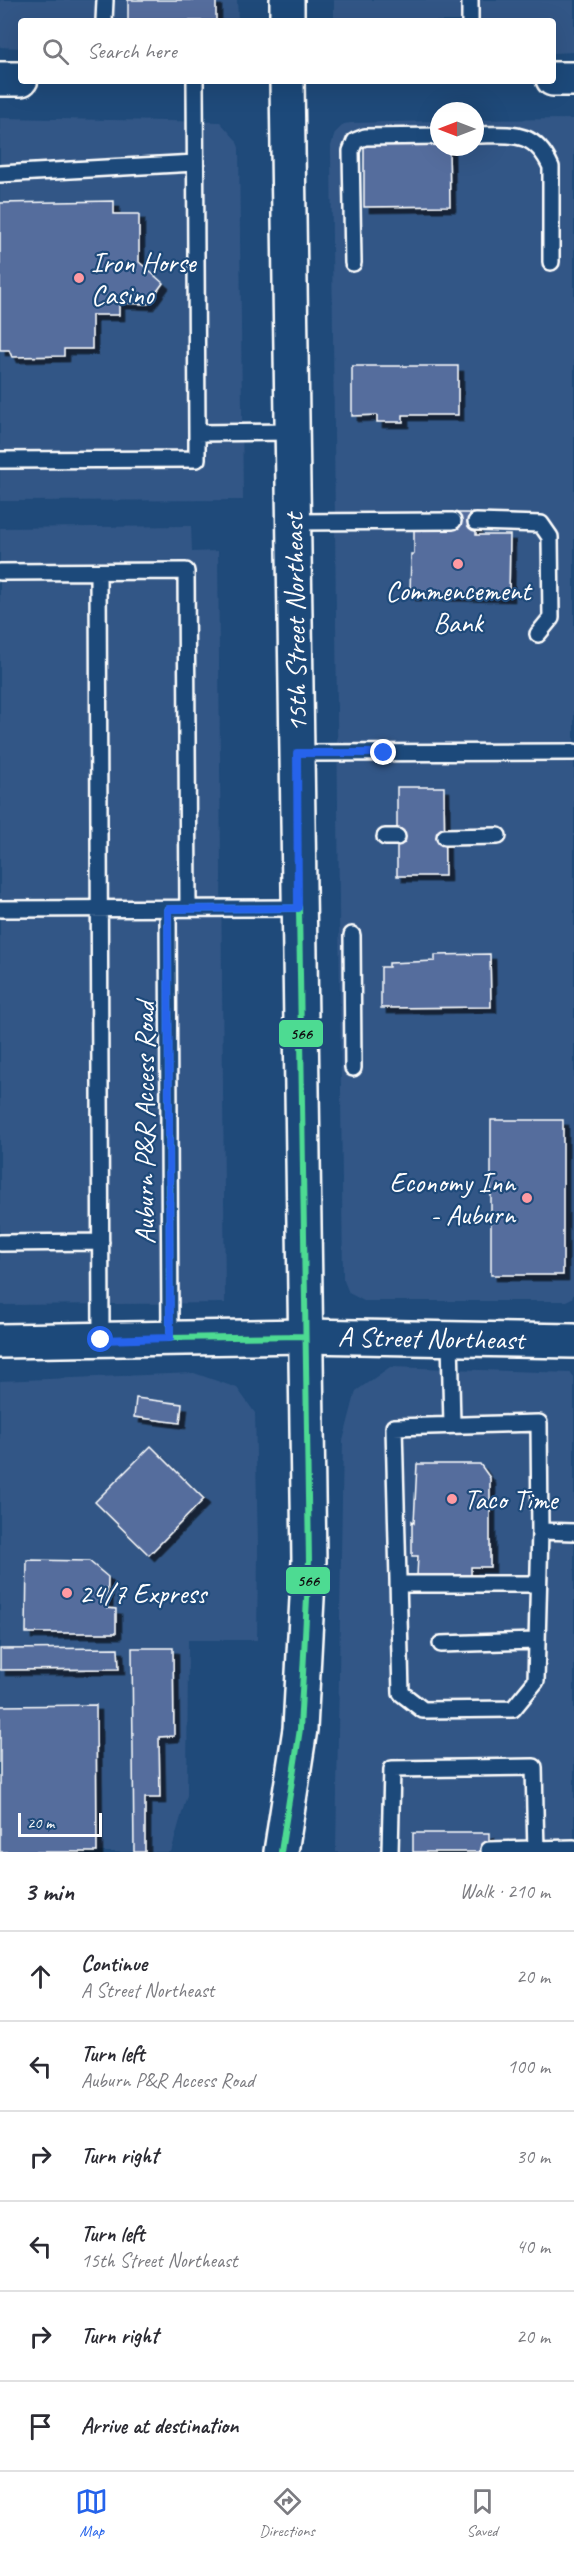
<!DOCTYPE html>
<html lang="en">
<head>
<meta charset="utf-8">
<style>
  :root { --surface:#fff; --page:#f2f2f3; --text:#2b2b33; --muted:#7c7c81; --line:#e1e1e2; --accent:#2563eb }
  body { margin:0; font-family:Caveat,sans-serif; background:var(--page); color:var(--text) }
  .compass { position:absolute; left:430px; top:102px; width:54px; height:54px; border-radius:50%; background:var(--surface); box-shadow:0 6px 24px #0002; rotate:270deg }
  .scale { position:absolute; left:18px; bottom:15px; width:84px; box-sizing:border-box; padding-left:6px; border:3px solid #fff; border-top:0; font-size:16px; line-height:21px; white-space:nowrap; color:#fff; -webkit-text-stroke:4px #1f4a7a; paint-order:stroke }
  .stop { position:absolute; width:18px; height:18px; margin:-14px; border:4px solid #2563eb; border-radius:50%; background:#fff }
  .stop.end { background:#2563eb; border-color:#fff; box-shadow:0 2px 6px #0008 }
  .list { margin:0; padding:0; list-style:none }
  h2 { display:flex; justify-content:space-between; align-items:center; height:78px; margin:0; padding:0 24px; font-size:26px }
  h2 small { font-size:20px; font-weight:400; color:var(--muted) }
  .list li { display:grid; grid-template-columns:39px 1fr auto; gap:18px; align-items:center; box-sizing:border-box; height:90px; padding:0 24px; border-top:2px solid var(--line) }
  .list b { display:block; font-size:22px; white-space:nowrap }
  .list p { margin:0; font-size:20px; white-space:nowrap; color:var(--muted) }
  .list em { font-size:20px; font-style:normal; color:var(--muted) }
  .icon { flex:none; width:33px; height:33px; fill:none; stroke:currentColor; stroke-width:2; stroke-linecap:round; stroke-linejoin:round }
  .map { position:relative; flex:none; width:574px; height:1852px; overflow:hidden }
  .search { position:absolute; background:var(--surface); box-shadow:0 6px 24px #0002; left:18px; right:18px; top:18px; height:66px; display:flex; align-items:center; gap:15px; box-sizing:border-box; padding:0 21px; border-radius:6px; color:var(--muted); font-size:22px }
  .sheet { height:618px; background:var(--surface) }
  nav { display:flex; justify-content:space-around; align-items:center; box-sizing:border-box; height:84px; border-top:2px solid var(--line); background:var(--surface); font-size:16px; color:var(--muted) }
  nav a { display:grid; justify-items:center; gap:3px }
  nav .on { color:var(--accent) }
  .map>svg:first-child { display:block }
  .built { fill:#335786 }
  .building { fill:#556d9d; stroke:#fff; stroke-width:1.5; filter:url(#shadow) }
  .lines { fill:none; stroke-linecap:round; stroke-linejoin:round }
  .service-casing { stroke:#fff; stroke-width:20 }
  .tertiary-casing { stroke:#fff; stroke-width:38 }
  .secondary-casing { stroke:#fff; stroke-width:38 }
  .service { stroke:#1f4a7a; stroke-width:15 }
  .tertiary { stroke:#1f4a7a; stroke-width:33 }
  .secondary { stroke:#1f4a7a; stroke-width:33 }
  .bus-1-casing { stroke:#1f4a7a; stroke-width:10 }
  .bus-1 { stroke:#4ddb92; stroke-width:6 }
  .route { stroke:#2563eb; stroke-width:8 }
  .poi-dot { fill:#ff9aa2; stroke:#1f4a7a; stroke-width:2 }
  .labels { text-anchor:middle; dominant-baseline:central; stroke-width:4.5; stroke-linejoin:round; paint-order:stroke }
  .poi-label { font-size:28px; fill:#fff; stroke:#1f4a7a; text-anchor:start }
  .street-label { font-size:28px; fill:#fff; stroke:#1f4a7a }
  .line-badge { stroke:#1f4a7a; stroke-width:2 }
  .pale-badge-label { font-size:16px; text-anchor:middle; font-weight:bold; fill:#111 }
</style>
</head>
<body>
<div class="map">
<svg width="574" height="1852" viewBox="0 0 574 1852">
  <defs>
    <filter id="shadow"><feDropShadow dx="5.5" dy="5.5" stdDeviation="0" flood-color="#0009"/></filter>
  </defs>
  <rect width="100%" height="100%" fill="#1f4a7a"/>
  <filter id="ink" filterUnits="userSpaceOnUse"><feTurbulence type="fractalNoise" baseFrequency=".0167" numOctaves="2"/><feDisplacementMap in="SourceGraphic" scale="12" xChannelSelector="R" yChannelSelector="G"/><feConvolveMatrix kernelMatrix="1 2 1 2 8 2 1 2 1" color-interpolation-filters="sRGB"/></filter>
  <g filter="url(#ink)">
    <path class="built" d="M0 0H237L238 21H21V48L0 47Z
      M334 0H574V52L553 53V21H334Z
      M0 118 220 122 236 140 239 148 243 500 0 501Z
      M574 119V1293L572 1298 566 1301H364L349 1293 343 1278 331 146 335 133 344 124 351 123 439 121V147H475V120Z
      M191 526 192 552 218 551 225 1303 0 1305V528Z
      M390 1367 571 1373 574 1378V1852H336L343 1441 356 1391Z
      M194 1373 237 1388 255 1413 258 1548 257 1640H188L187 1795 171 1852H0V1381Z"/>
    <path class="building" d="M128 0H216V21H128Z
      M364 143H439V147H449L450 206 364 207Z
      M114 201V214H139V262L163 283 148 304 119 303V315H92V349H64V356L12 357 9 350H0V203Z
      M352 366H458V415H403V422H377V415L352 416Z
      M453 513H476V535H510L509 596 410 595 411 554H414V529H453Z
      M397 787H444L445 876H397Z
      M490 954 491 1007 381 1008V967H389V963L435 961V955Z
      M491 1120H563V1275H491Z
      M136 1398 182 1404 180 1423 134 1417Z
      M151 1446 204 1499 149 1555 95 1502Z
      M417 1464H480L490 1478V1567H471V1577L417 1576 418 1556H412V1521L414 1523Z
      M27 1560 89 1561 108 1577 107 1608 116 1609V1633H26Z
      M118 1648 119 1669 0 1670V1649Z
      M132 1648H173L174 1736 159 1737 160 1798H145V1852H134Z
      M96 1705 97 1852H0V1706Z
      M413 1833H489V1852H413Z"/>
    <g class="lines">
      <g class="service-casing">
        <path id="service" d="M470 0V21
          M104 21 105 0
          M195 81 197 433
          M475 135C511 135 534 129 551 167V262
          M0 174 195 163
          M353 263 351 151 355 141 365 137 439 136
          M0 460 197 459V433L292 432
          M293 522 453 521
          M476 522 541 524 550 537 551 618 538 634
          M0 572 186 571 188 908
          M98 572 101 1339
          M297 753 574 752
          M385 837H397
          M445 837 498 836
          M0 909 299 908
          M168 909 170 1338
          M352 935 353 1068
          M0 1243 101 1242
          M450 1339 452 1425
          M539 1423 540 1531 536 1681 513 1709 423 1710 401 1693 394 1427Z
          M540 1531 574 1532
          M398 1584H538
          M441 1644 536 1641
          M489 1850 574 1848
          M390 1852 392 1769 534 1767 536 1852"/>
      </g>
      <g class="tertiary-casing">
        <path id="tertiary" d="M0 79H21
          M553 79H574
          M0 1341 305 1336 574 1341"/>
      </g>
      <g class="secondary-casing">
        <path id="secondary" d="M287 0V21
          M281 1852 300 1729 309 1561 287 81"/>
      </g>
      <use href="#service" class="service"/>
      <use href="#tertiary" class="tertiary"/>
      <use href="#secondary" class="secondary"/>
      <g class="bus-1-casing">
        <path id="bus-1" d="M281 1852 300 1729 309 1561 299 908 168 909 170 1338 305 1336"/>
      </g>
      <use href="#bus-1" class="bus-1"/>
    </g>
  </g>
  <g class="lines" filter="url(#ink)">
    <path class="route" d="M101 1340 170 1338 168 909 298 908 297 753H384"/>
  </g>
  <g class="poi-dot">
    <circle cx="79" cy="278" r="6"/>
    <circle cx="458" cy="564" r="6"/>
    <circle cx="527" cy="1198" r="6"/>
    <circle cx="452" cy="1499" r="6"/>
    <circle cx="67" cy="1593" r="6"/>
  </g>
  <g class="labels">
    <g class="poi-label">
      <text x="91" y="262">Iron Horse<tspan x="91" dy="32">Casino</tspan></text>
      <text x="458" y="590" text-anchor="middle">Commencement<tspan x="458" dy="32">Bank</tspan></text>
      <text x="515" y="1182" text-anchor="end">Economy Inn<tspan x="515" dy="32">- Auburn</tspan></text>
      <text x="464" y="1499">Taco Time</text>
      <text x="79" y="1593">24/7 Express</text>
    </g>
    <g class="street-label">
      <text transform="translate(295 623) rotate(-91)">15th Street Northeast</text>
      <text transform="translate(144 1123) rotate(-90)">Auburn P&amp;R Access Road</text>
      <text transform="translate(431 1338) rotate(1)">A Street Northeast</text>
    </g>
  </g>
  <g class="line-badge">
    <rect x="278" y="1019" width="46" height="29" rx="6" fill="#4ddb92"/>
    <rect x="285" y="1566" width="46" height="29" rx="6" fill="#4ddb92"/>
  </g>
  <g class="pale-badge-label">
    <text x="301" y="1039">566</text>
    <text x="308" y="1586">566</text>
  </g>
</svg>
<svg class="compass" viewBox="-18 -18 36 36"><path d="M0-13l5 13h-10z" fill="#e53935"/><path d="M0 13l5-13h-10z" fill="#7c7c81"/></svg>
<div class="scale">20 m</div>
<div class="stop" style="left:101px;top:1340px"></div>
<div class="stop end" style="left:384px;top:753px"></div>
<div class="search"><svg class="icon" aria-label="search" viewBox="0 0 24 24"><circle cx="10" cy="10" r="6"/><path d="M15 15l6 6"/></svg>Search here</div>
</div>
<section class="sheet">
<h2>3 min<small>Walk · 210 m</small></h2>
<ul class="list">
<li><svg class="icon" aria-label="ahead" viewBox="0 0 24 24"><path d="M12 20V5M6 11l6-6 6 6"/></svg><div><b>Continue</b><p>A Street Northeast</p></div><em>20 m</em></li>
<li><svg class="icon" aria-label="left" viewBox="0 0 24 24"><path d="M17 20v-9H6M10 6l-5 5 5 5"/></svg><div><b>Turn left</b><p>Auburn P&amp;R Access Road</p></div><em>100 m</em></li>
<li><svg class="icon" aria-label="right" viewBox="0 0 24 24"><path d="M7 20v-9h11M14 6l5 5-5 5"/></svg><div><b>Turn right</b></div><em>30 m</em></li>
<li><svg class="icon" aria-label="left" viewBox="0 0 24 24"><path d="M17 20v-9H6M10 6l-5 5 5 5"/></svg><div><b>Turn left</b><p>15th Street Northeast</p></div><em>40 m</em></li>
<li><svg class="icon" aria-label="right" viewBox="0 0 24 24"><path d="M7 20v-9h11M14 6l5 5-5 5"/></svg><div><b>Turn right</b></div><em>20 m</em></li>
<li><svg class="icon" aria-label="arrive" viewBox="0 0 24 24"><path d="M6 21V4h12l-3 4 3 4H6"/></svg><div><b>Arrive at destination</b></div></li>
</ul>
</section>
<nav>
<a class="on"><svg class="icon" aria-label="map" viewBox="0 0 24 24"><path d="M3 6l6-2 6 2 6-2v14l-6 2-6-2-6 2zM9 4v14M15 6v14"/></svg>Map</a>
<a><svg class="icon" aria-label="directions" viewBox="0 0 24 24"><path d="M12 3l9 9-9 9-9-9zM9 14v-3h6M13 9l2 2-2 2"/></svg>Directions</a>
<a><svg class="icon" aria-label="saved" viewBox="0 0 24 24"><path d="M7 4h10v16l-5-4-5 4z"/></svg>Saved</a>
</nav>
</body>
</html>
